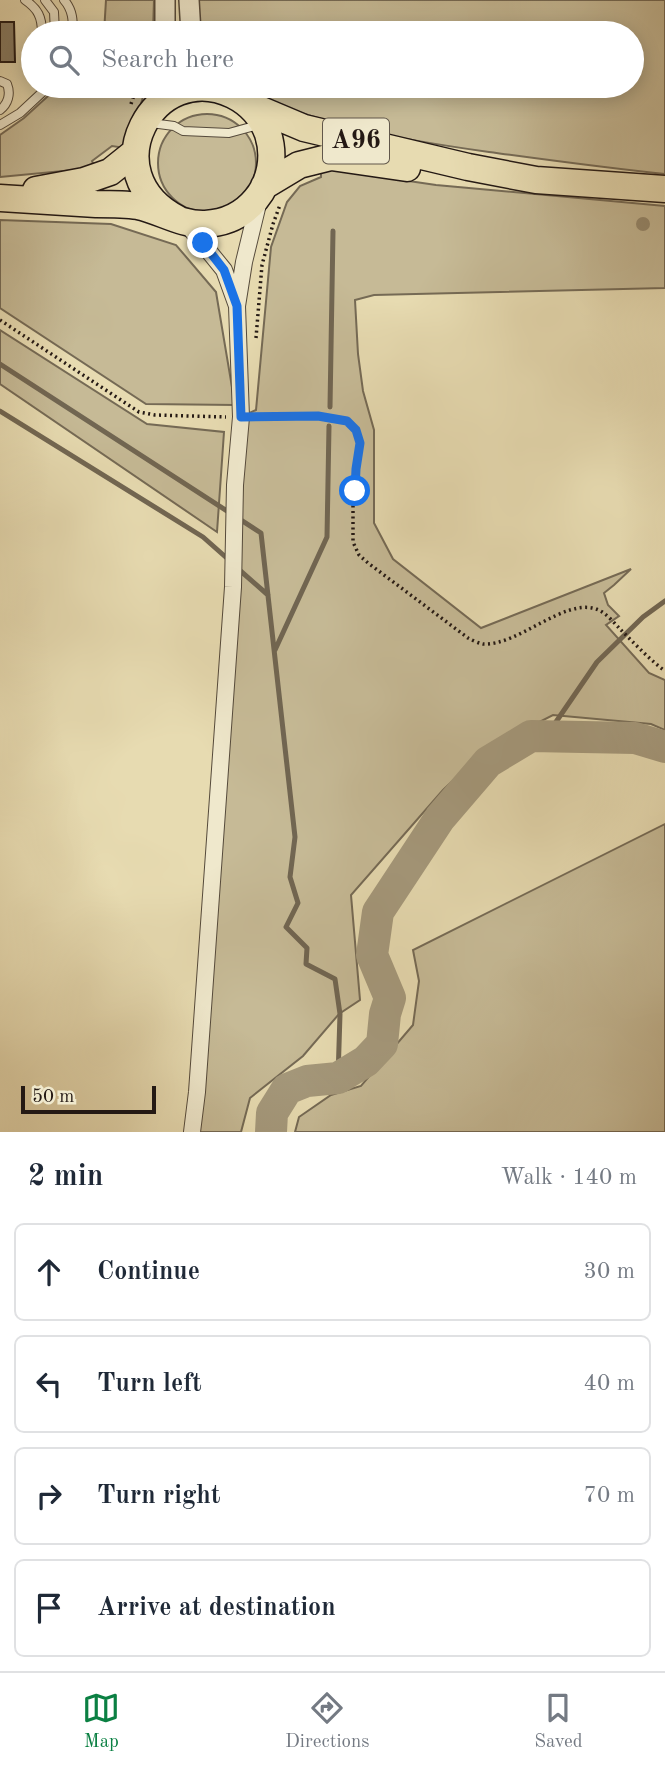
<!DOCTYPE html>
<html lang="en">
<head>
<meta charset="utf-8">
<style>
  :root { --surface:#fff; --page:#f2f2f3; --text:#1f2937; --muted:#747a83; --line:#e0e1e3; --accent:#0b8043 }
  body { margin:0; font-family:"Old Standard TT",serif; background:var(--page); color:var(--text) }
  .scale { position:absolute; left:21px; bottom:18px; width:135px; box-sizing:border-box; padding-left:7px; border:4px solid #241914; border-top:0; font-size:19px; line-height:24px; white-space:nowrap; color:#241914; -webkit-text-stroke:5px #efe8cc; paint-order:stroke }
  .stop { position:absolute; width:21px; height:21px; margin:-16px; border:5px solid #1a73e8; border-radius:50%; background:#fff }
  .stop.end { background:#1a73e8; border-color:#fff; box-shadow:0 2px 7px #0008 }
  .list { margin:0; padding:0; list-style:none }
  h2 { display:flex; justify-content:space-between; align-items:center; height:91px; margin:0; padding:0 28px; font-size:30px }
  h2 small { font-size:23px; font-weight:400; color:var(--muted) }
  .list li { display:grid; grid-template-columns:46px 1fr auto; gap:21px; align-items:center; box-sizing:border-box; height:98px; margin:0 14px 14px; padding:0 14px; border:2px solid var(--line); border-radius:10px }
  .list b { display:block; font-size:26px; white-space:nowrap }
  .list em { font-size:23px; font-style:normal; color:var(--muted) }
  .icon { flex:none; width:38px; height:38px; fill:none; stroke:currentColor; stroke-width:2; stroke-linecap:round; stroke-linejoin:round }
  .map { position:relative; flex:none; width:665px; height:1132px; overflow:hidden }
  .search { position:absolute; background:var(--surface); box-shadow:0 4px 18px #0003; left:21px; right:21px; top:21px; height:77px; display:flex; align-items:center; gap:18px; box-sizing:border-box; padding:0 24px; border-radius:38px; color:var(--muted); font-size:26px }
  .sheet { height:539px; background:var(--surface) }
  nav { display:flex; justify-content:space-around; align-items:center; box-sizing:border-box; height:98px; border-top:2px solid var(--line); background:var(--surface); font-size:19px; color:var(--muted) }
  nav a { display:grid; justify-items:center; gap:4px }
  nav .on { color:var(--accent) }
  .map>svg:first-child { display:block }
  .green { fill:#c6ba96; stroke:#756a55; stroke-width:2 }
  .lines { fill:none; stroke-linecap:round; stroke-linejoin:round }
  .stream { stroke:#716652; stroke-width:5 }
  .river { stroke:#a5997c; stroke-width:32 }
  .building { fill:#897e66; stroke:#241914; stroke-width:2 }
  .service-casing { stroke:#554a3b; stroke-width:10 }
  .minor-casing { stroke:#554a3b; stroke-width:18 }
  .tertiary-casing { stroke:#554a3b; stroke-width:22 }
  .trunk-casing { stroke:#241914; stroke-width:29 }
  .path { stroke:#241914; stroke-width:3.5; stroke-dasharray:2 3.5; stroke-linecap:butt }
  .service { stroke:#efe8cc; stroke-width:8 }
  .minor { stroke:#efe8cc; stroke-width:16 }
  .tertiary { stroke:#efe8cc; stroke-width:19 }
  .trunk { stroke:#e7dbb1; stroke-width:26 }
  .tree { fill:#978b70 }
  .route { stroke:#1a73e8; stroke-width:9 }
  .labels { text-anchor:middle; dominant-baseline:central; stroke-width:5; stroke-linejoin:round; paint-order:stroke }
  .shield { fill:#efe8cc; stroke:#61574b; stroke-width:2 }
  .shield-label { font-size:26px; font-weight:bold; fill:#241914 }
</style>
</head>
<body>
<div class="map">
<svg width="665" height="1132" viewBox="0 0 665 1132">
  <rect width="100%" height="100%" fill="#e7dbb1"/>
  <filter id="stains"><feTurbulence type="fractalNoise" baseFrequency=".00286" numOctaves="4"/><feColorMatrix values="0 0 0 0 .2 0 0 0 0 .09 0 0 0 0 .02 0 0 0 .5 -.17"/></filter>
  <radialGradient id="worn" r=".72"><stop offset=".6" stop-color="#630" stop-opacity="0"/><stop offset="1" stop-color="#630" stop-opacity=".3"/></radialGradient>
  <path class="green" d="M106 0H154L153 33H104Z
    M197 0H665V174C606 168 548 160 489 152 403 140 314 125 235 86H632V33H198Z
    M59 86H146L139 111 125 148 112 146 92 161 95 168 0 177V135L24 118Z
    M158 163a49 49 0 1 1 98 0a49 49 0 1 1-98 0Z
    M327 169 436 185 665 206V288L374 295 355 300 358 354 363 391 374 430V523L393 559 481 628 631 569 614 585 604 593 608 605 619 616 606 625 649 673 665 680V730L651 724 553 715 488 748 443 790 351 895 360 1000 339 1014 303 1056 250 1098 241 1132H192L241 417 256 410 271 247 287 202 300 186 321 177V170Z
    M0 220 111 224 176 245 216 292 235 405 146 404 0 308Z
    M0 330 147 424 224 432 217 532 0 384Z
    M665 824V1132H295L299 1117 331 1095 361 1086 413 1025 419 981 413 950Z"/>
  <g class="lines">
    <path class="stream" d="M0 364 261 533 295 837 290 877 298 903 286 927 307 948 306 964 335 979 340 1014 338 1078
      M330 407 333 231
      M0 411 203 537 229 560
      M236 567 268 595
      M275 650 327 537 329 426
      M547 735 597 662 643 617 665 601"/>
    <path class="river" d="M271 1132 272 1113 287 1089 307 1081 338 1078 366 1061 382 1044 385 1014 390 998 372 955 378 912 440 818 488 762 531 736 635 738 665 747"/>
  </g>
  <path class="building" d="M0 22H14L15 62H0Z"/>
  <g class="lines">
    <g class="service-casing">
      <path id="service" d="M25 0C38 9 42 17 42 33
        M45 0 54 12 55 33
        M64 0C73 10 73 21 73 33
        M0 81 7 84C11 94 8 104 0 110
        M151 123 174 126 183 131 229 133 258 125
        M0 125 20 113 49 86"/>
    </g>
    <g class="minor-casing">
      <path id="minor" d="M185 222 224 270 237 306 244 262 259 200
        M192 1132 197 1092 233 587 235 485 241 417 237 306"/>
    </g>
    <g class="tertiary-casing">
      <path id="tertiary" d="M189 0 191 33
        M165 33V0"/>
    </g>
    <g class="trunk-casing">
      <path id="trunk" d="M247 104 304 128 468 167 536 180 665 189
        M264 186 299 165 331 157 407 168
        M36 190 84 181 110 172 135 152
        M0 198C32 200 64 202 96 204 109 204 125 204 138 206 161 211 181 225 205 224 225 223 243 215 256 199 271 181 275 156 268 134 262 117 249 103 233 95 154 57 90 174 178 219"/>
    </g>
    <path class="path" d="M131 104 137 86
      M0 320 139 412 155 415 226 417
      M256 338 262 265 273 224 280 205
      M255 417 319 416 347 421 356 431 360 443 353 506V542L359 555 368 563 468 638C472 640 478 643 483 644 518 646 564 598 596 609 606 612 614 623 621 630 635 644 649 659 665 671"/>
    <use href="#service" class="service"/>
    <use href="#minor" class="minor"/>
    <use href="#tertiary" class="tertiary"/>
    <use href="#trunk" class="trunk"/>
  </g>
  <circle class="tree" cx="643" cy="224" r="7"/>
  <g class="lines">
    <path class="route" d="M203 243 224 270 237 306 241 417 318 416 347 421 356 430 360 443 356 469 355 491"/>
  </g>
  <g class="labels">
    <rect class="shield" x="323" y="118.5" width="66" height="45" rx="5"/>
    <g class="shield-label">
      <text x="356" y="141">A96</text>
    </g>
  </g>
  <rect width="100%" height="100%" filter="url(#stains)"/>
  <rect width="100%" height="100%" fill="url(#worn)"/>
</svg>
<div class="scale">50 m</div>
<div class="stop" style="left:355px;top:491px"></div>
<div class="stop end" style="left:203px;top:243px"></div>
<div class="search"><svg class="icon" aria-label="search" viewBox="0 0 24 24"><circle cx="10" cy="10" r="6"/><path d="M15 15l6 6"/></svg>Search here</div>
</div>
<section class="sheet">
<h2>2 min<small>Walk · 140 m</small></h2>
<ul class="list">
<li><svg class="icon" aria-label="ahead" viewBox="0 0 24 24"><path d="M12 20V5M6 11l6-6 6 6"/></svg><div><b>Continue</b></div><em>30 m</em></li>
<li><svg class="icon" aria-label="left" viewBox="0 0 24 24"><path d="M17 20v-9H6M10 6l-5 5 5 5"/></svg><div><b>Turn left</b></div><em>40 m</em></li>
<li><svg class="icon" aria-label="right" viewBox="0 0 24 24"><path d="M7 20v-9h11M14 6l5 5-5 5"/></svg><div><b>Turn right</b></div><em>70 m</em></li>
<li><svg class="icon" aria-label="arrive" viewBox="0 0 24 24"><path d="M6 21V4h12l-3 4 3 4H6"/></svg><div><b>Arrive at destination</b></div></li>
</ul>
</section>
<nav>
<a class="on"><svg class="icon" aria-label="map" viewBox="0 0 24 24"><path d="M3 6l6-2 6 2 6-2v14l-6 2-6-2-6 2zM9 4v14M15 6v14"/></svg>Map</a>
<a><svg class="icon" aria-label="directions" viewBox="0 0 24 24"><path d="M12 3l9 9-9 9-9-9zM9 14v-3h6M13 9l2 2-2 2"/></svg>Directions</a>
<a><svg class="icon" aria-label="saved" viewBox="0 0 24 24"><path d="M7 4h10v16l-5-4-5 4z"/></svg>Saved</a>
</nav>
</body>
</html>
